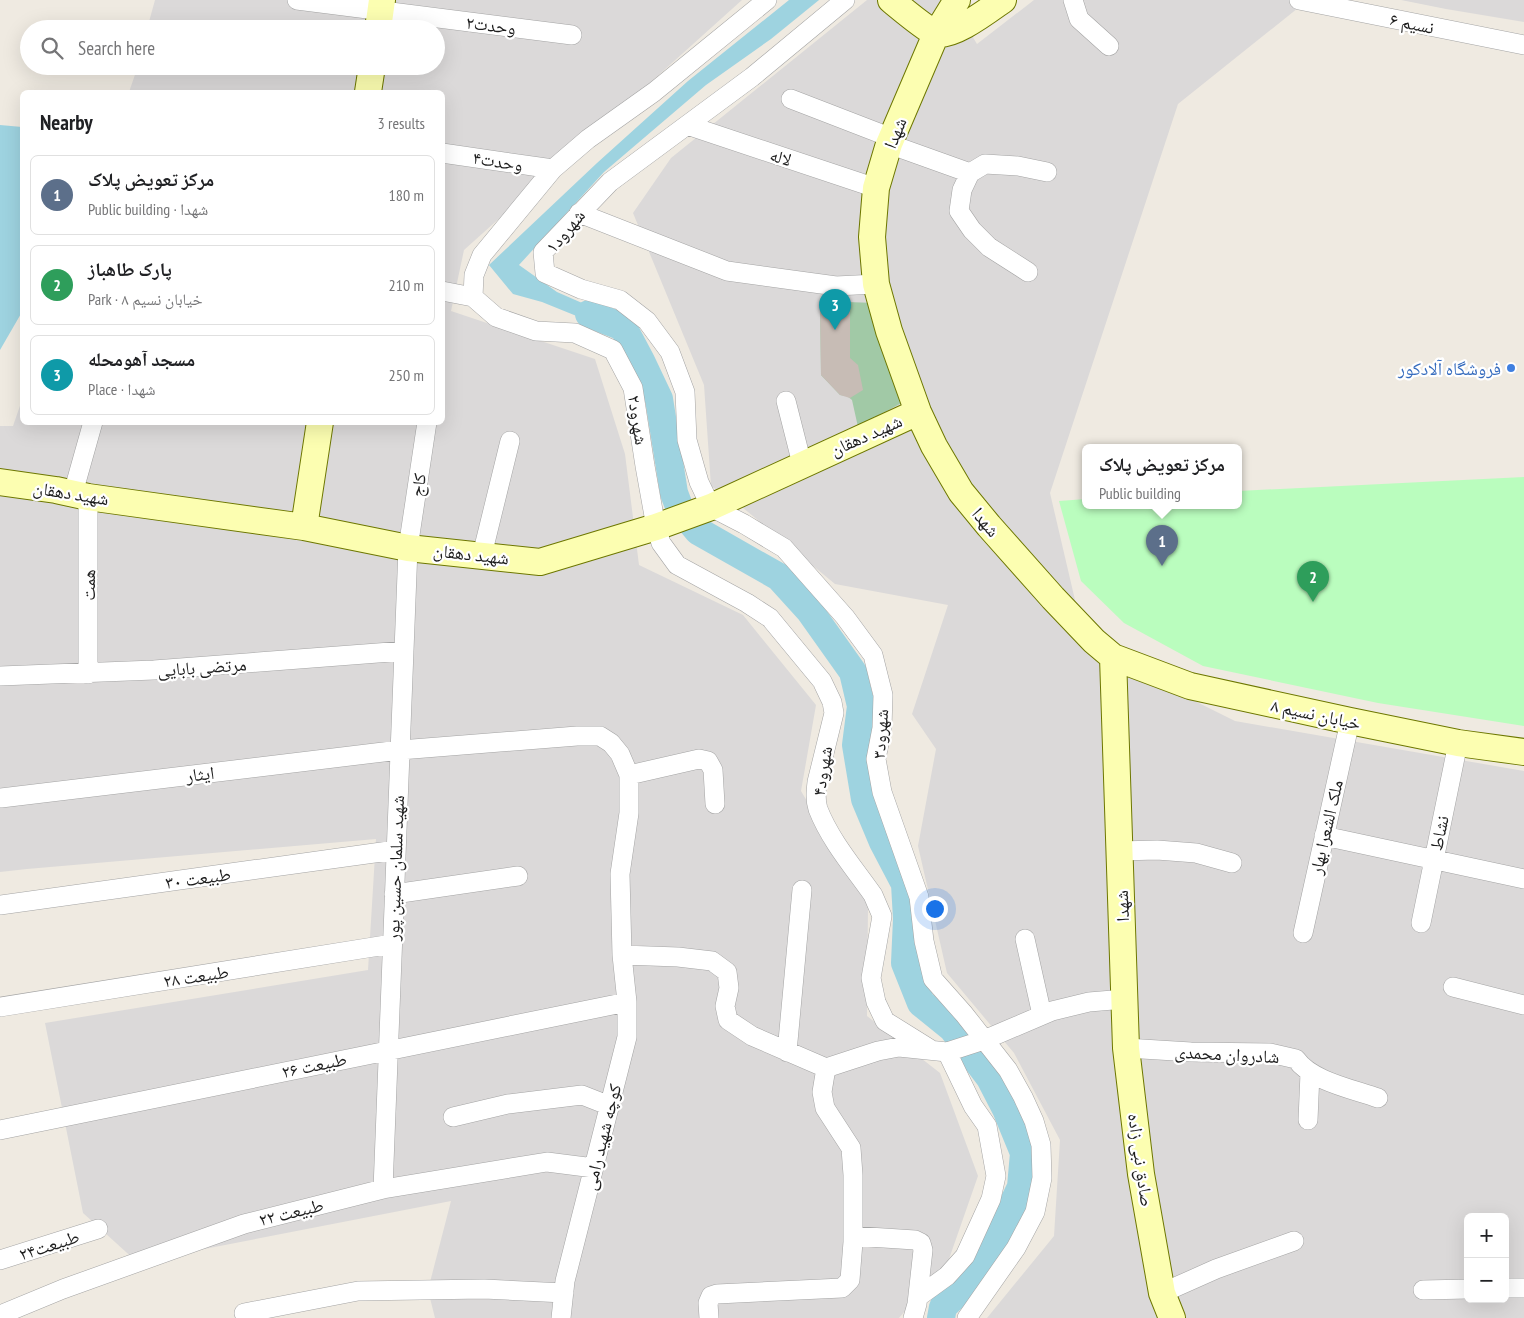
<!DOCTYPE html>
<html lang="en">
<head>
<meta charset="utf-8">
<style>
  :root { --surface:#fff; --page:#f2f2f2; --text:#202124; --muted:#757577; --line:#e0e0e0; --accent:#0f766e }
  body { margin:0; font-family:"PT Sans Narrow","Noto Naskh Arabic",sans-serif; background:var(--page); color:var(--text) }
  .controls { position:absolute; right:15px; bottom:15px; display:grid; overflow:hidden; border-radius:8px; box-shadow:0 5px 20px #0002 }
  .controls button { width:45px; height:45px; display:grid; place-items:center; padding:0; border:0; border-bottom:1px solid var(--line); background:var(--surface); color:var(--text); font:25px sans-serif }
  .you { position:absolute; left:934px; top:908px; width:18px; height:18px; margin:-12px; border:4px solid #fff; border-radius:50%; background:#1a73e8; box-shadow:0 0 0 8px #1a73e833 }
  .badge { display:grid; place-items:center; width:32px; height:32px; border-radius:50%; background:var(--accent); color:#fff; font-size:16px; font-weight:700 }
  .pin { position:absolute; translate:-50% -41px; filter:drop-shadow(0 1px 2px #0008) }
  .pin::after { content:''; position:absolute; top:26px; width:18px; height:15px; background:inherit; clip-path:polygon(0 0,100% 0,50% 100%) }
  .popup { position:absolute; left:1082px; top:444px; width:160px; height:65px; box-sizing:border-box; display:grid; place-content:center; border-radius:8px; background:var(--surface); filter:drop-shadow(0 1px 4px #0005); font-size:16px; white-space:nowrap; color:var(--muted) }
  .popup b { font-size:19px; color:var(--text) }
  .popup::after { content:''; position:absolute; left:50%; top:100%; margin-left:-10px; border:10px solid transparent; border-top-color:var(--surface) }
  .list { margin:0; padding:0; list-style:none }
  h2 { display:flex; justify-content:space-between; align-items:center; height:65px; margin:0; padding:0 20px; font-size:21px }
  h2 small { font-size:16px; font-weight:400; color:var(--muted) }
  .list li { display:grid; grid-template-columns:32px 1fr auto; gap:15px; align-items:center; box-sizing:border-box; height:80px; margin:0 10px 10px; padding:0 10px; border:1px solid var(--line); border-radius:8px }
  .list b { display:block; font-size:19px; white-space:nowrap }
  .list p { margin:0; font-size:16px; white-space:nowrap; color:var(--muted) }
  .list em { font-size:16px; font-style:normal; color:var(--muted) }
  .icon { flex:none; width:28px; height:28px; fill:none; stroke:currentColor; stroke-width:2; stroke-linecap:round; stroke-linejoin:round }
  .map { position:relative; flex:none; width:1524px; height:1318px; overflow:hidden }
  .search { position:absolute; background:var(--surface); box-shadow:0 5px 20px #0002; left:20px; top:20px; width:425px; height:55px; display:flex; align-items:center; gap:12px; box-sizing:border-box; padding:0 18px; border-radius:28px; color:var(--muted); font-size:19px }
  .panel { position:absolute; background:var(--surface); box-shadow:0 5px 20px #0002; left:20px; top:90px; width:425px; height:335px; border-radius:8px }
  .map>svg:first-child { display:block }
  .residential { fill:#dbd9d9; fill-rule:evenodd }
  .cemetery { fill:#a1c9a6 }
  .park { fill:#bafdbe }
  .water { fill:#9ed3e0 }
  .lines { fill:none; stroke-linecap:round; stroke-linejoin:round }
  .river { stroke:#9ed3e0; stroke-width:28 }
  .building { fill:#c7bcb5 }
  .street-casing { stroke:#a4a4a4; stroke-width:20 }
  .secondary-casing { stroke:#6d7700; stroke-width:28 }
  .street { stroke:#fff; stroke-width:19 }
  .secondary { stroke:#fcfeb1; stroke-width:26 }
  .shop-dot { fill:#3f7fe0; stroke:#fff; stroke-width:2 }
  .labels { text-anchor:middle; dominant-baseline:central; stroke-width:4.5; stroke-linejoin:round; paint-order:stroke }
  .street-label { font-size:18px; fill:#1d1d1d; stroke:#fff }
  .shop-label { font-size:18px; fill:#366cbe; stroke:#fff; text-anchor:end }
</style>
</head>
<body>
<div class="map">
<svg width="1524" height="1318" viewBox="0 0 1524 1318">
  <rect width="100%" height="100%" fill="#efeae1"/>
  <path class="residential" d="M155 0H742L464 250 451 311 595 359 625 454 639 565 743 615 816 705 801 791 868 904 867 1016 940 1073 978 1176 949 1259 899 1318H435L428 1290 451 1201 137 1262 83 1213 45 1023 368 970 376 839 27 869 0 872V426H13L22 400V422H442V92H129L138 66H436V29H147Z
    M867 0H950L977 44 1034 0H1308L1178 104 1050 493 1086 647 1235 721 1524 771V1318H987L1054 1236 1060 1140 1014 1053 947 973 918 846 936 749 912 714 948 605 835 584 742 507 711 486 704 385 633 213 671 158ZM1468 1217H1505V1299H1468Z
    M1401 0H1524V22L1446 9Z"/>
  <path class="cemetery" d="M820 301 875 303 905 401 858 427 852 400 847 396 840 395 821 375Z"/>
  <path class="park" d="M1524 477V726L1378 703 1203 666 1124 623 1081 581 1059 501 1086 499V505H1238V491Z"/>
  <path class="water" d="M789 0H819L771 39 706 85 604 172 519 265 557 292 630 324 616 332 542 302 513 294 489 265 597 163 688 81Z
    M0 125 22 127V312L0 350Z"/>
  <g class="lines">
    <path class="river" d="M589 314 623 327 641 361 659 399 674 493 680 509 698 531 779 577 809 610 853 672 861 706 856 745 865 799 883 842 905 884 907 919 905 963 921 1003 952 1028 990 1078 1006 1109 1024 1153 1021 1187 1001 1229 973 1278 943 1307 941 1318"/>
  </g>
  <path class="building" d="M820 301 850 302V358L858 365 863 390 850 398 840 395 821 375Z"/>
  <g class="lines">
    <g class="street-casing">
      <path id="street" d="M297 0 572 35
        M845 0 752 77 610 182 543 252 545 273 581 289 620 300 647 321 670 352 685 392 687 440 699 482 711 507 744 524 784 548 845 617 873 655 883 695 882 728 876 759 882 792 919 897 924 941 933 979 964 1014 1008 1070 1023 1097 1034 1121 1041 1145 1042 1178 1035 1212 1016 1248 967 1318
        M1073 0 1079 19 1109 46
        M1299 0 1524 45
        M791 99 892 138
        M687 125 876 188
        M889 144 970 173
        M442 153 553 169
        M579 213 727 271 836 286 876 284
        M1028 272 989 247 972 230 959 211 962 190 970 173 985 164 1018 166 1047 172
        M442 291 473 297 496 317 536 331 575 333 613 350 633 388 645 466 656 527 661 543 677 565 747 603 770 618 822 681 832 702 834 713 817 782C816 791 815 800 818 809 830 840 854 868 873 895L882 916 871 978 876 1002 885 1021 930 1049
        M473 297 474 275 482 255 553 169 588 139 654 92 767 0
        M786 401 802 464
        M73 493 93 422
        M482 555 510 441
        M88 674V497
        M0 676 154 670 404 651
        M629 775 699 759 708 761 713 770 715 804
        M1 798 400 750 577 736H600L611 743 620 754 629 775V813L620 874 622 955 627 1002V1037L565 1281 561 1318
        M1324 836 1524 879
        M1120 851 1157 850 1196 853 1232 863
        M394 894 518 876
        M0 905 396 850
        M1421 923 1458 743
        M1303 933 1350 721
        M1025 939 1042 1015
        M622 955 678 957 712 961 727 972 729 988 725 1006 728 1020 752 1036 826 1068 878 1051 899 1047 947 1052 984 1040 1052 1011 1089 1002 1125 999
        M1453 987 1524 1005
        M0 1007 392 944
        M1126 1048 1191 1052 1270 1053 1296 1059C1311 1081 1353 1089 1378 1098
        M787 1052 802 890
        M453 1117 508 1104 582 1095 610 1106
        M1308 1120 1310 1073
        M0 1130 627 1002
        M383 1189 408 548 427 422
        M853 1236 915 1240 921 1243 923 1250 917 1304 913 1318
        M0 1260 98 1229
        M1505 1288H1524
        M1423 1290 1468 1289
        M1162 1293 1216 1269 1294 1241
        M918 1297 947 1276 965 1256 991 1199 996 1176 987 1126 973 1106 947 1052
        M244 1313 358 1291 484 1289 564 1293
        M0 1315 63 1289 244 1224 383 1189 547 1162 594 1168
        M709 1318 708 1303 711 1296 717 1294 842 1288 850 1280 853 1242V1175L851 1148 825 1108 822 1092 826 1068"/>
    </g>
    <g class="secondary-casing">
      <path id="secondary" d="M891 0C902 9 923 27 935 33 950 40 990 9 1003 0
        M957 0 936 34 889 144 876 188 872 237 876 284 889 331 918 412 934 446 961 492 989 526 1053 598 1094 641 1113 657 1190 686 1350 721 1458 743 1524 752
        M378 29 382 0
        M368 92 372 66
        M0 482 56 490 88 497 304 527 408 548 540 562 656 527 711 507 918 412
        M304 527 320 422
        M1113 657 1126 1048 1141 1174 1162 1293 1172 1318"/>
    </g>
    <use href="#street" class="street"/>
    <use href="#secondary" class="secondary"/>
  </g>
  <circle class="shop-dot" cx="1511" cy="368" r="5"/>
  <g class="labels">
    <g class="street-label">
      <text transform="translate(1412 23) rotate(12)">نسیم ۶</text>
      <text transform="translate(491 25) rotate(7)">وحدت۲</text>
      <text transform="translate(895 133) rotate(-68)">شهدا</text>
      <text transform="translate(781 157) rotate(18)">لاله</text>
      <text transform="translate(498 161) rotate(9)">وحدت۴</text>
      <text transform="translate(565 231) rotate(-50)">شهرود۱</text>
      <text transform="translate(638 420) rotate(81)">شهرود۲</text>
      <text transform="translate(866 435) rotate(-24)">شهید دهقان</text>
      <text transform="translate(418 485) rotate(-81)">کاج</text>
      <text transform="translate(71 493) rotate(9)">شهید دهقان</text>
      <text transform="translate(986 522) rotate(50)">شهدا</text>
      <text transform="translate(471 554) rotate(6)">شهید دهقان</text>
      <text transform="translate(88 585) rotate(-90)">همت</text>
      <text transform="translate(202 667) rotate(-4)">مرتضی بابایی</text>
      <text transform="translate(1316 714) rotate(12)">خیابان نسیم ۸</text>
      <text transform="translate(880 734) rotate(-86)">شهرود۳</text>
      <text transform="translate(822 771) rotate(-81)">شهرود۴</text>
      <text transform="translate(200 774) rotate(-7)">ایثار</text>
      <text transform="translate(1326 827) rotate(-77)">ملک الشعرا بهار</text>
      <text transform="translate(1439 833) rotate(-78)">نشاط</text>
      <text transform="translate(395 868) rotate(-88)">شهید سلمان حسین پور</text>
      <text transform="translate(198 878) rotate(-8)">طبیعت ۳۰</text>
      <text transform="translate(1122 906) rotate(-92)">شهدا</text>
      <text transform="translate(196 976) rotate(-9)">طبیعت ۲۸</text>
      <text transform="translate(1227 1054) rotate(3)">شادروان محمدی</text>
      <text transform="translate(314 1065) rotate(-12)">طبیعت ۲۶</text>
      <text transform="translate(602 1137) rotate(-76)">کوچه شهید رامی</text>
      <text transform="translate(1141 1160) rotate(82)">صادق نبی زاده</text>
      <text transform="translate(291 1212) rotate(-14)">طبیعت ۲۲</text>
      <text transform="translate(49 1245) rotate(-18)">طبیعت۲۴</text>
    </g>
    <g class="shop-label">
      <text x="1501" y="368">فروشگاه آلادکور</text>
    </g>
  </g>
</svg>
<div class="controls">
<button>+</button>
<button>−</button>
</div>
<div class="you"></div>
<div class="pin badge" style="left:1162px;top:566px;background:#5c6f8a">1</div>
<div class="popup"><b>مرکز تعویض پلاک</b>Public building</div>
<div class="pin badge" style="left:1313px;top:602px;background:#2e9e5b">2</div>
<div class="pin badge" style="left:835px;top:330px;background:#0f9aa8">3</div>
<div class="search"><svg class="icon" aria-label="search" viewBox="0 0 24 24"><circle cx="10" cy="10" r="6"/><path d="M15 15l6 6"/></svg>Search here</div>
<section class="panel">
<h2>Nearby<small>3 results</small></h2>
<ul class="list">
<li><span class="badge" style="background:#5c6f8a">1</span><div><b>مرکز تعویض پلاک</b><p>Public building · شهدا</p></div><em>180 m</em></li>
<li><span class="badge" style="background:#2e9e5b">2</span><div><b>پارک طاهباز</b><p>Park · خیابان نسیم ۸</p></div><em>210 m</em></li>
<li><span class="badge" style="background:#0f9aa8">3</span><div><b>مسجد آهومحله</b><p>Place · شهدا</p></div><em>250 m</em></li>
</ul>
</section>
</div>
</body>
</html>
